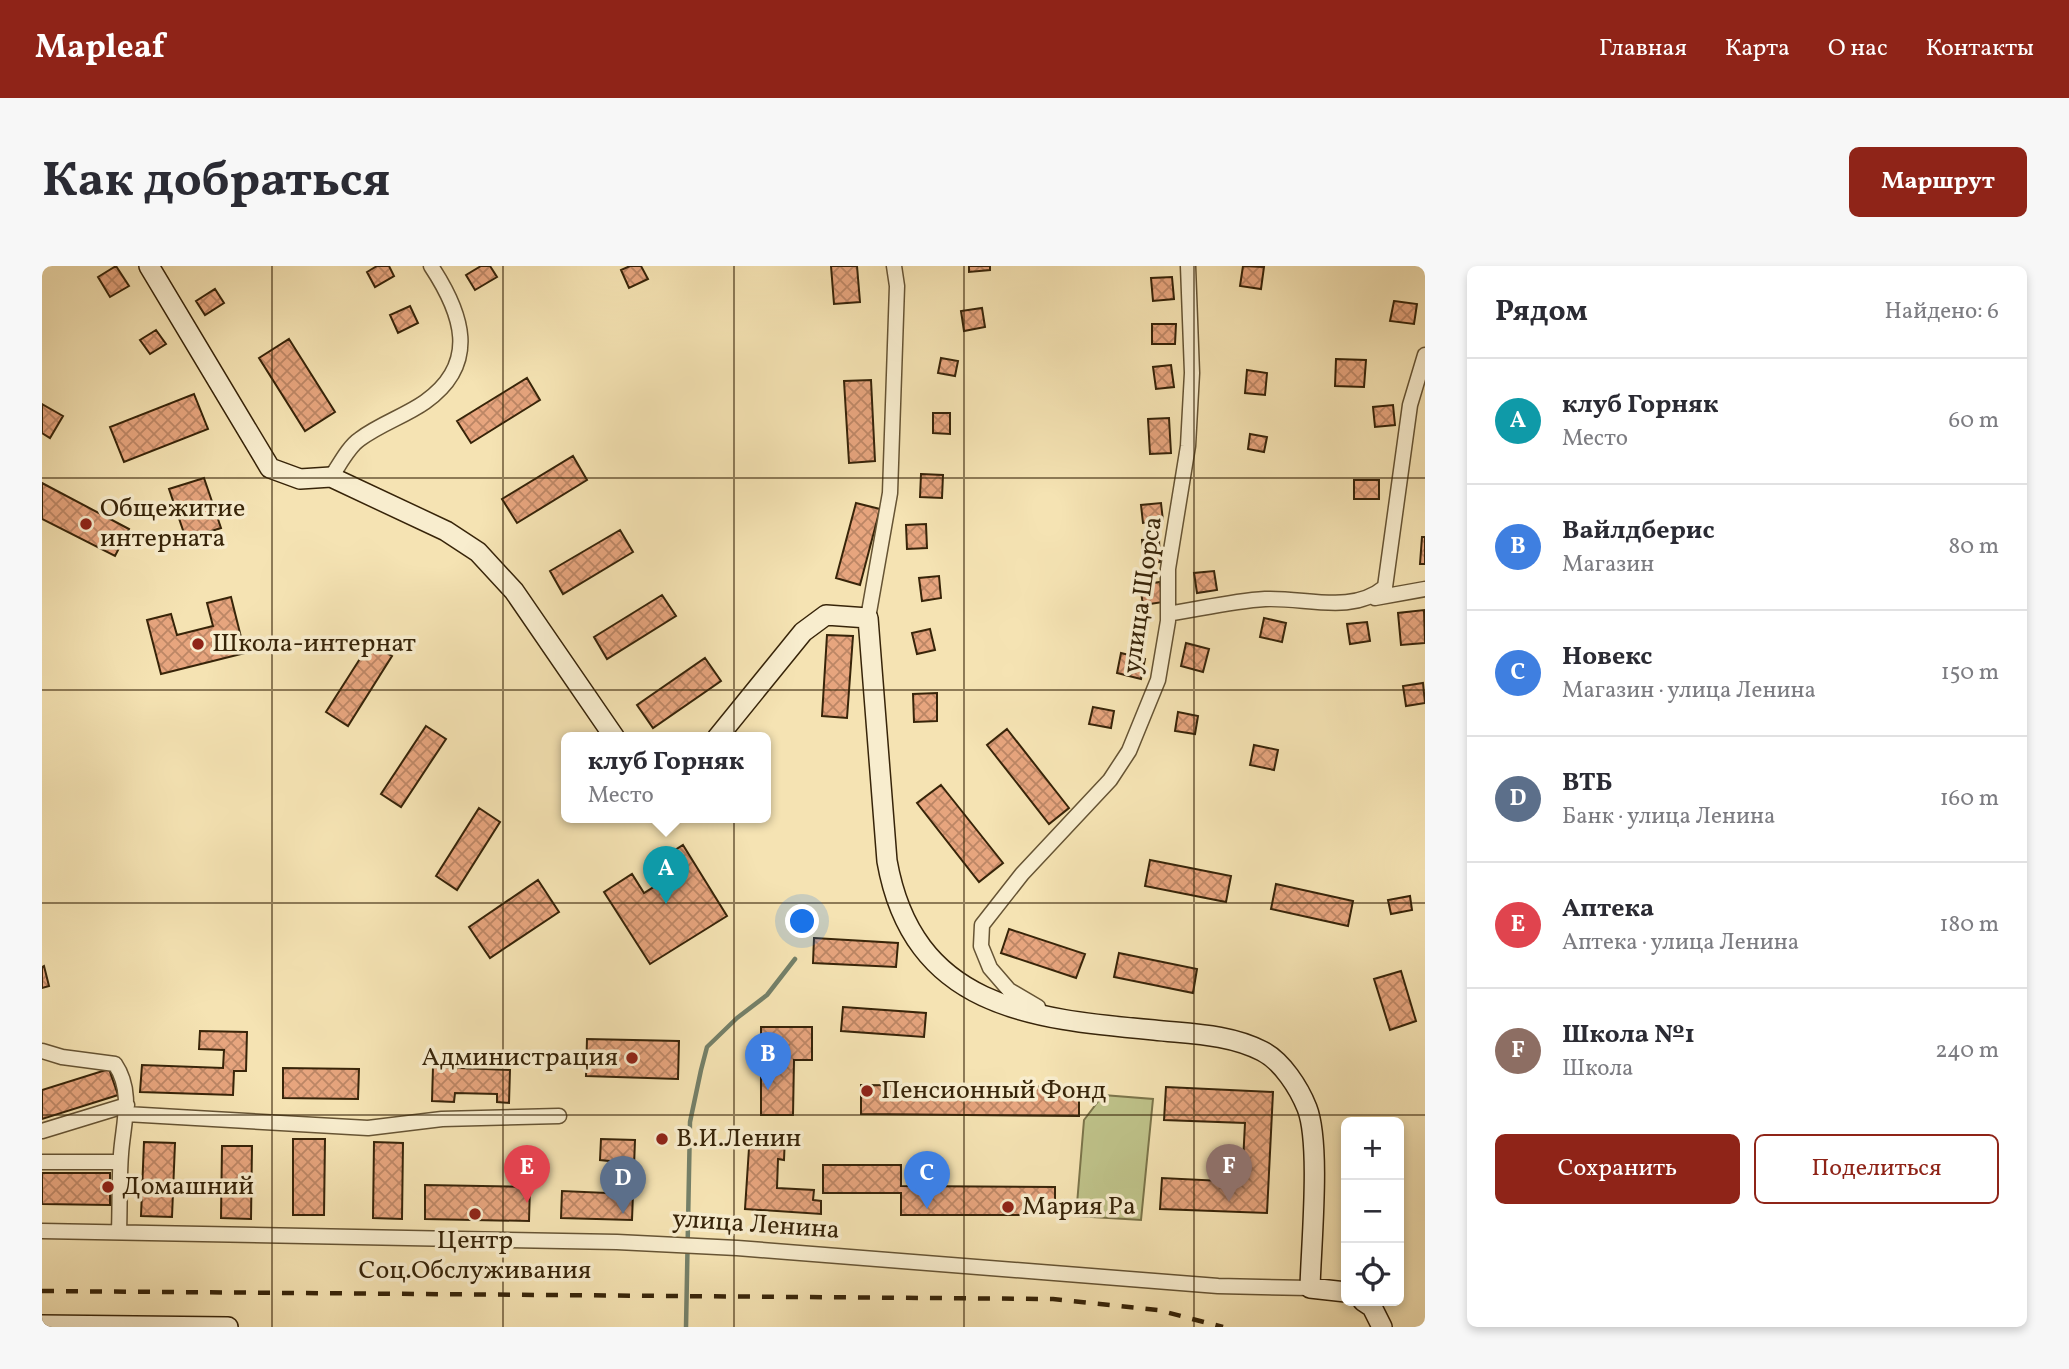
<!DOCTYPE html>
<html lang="ru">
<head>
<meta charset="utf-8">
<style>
  :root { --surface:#fff; --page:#f7f7f7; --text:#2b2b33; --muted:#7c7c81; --line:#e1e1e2; --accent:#8f2418 }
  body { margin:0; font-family:Vollkorn,serif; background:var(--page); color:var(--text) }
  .controls { position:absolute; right:21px; bottom:21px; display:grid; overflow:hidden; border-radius:10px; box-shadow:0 4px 10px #0003 }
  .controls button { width:63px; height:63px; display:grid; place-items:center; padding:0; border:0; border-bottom:2px solid var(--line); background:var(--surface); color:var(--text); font:35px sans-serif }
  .you { position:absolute; left:761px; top:656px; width:24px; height:24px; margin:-18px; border:5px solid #fff; border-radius:50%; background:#1a73e8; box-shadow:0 0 0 10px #1a73e833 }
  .badge { display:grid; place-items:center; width:46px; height:46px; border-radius:50%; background:var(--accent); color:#fff; font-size:23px; font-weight:700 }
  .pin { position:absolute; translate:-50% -58px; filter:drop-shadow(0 2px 4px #0008) }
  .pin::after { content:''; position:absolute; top:37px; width:24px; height:21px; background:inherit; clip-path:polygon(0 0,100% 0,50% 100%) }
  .popup { position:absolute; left:519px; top:466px; width:210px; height:91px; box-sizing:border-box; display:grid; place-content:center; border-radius:10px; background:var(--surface); filter:drop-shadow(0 2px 5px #0005); font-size:23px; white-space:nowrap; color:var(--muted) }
  .popup b { font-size:26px; color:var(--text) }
  .popup::after { content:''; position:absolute; left:50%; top:100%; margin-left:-14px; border:14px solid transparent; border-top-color:var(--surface) }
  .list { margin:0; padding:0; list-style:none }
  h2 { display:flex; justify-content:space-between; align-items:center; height:91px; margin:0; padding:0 28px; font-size:30px }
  h2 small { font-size:23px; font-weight:400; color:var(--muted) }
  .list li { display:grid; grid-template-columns:46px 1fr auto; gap:21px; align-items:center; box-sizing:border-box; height:126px; padding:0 28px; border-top:2px solid var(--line) }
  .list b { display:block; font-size:26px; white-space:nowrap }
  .list p { margin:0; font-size:23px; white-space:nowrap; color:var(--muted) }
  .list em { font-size:23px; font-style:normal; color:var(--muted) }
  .actions { display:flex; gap:14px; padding:21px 28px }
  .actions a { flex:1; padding:16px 0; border:2px solid var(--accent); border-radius:10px; text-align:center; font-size:24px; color:var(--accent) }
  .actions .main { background:var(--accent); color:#fff }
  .icon { flex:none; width:38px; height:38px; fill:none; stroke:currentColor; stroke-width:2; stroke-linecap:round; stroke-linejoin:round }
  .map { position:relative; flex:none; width:1383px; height:1061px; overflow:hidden; border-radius:10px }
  header { display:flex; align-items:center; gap:42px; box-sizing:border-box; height:98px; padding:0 35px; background:var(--accent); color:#fff }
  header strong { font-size:33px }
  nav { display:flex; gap:38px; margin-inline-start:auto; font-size:24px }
  .intro { display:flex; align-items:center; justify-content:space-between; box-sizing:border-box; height:168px; padding:0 42px }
  h1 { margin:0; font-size:49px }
  .button { padding:18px 32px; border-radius:10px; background:var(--accent); color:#fff; font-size:24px; font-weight:700 }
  main { display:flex; gap:42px; padding:0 42px }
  aside { flex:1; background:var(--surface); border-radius:10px; box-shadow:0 4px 10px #0003 }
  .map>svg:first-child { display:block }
  .grass { fill:#bfc38a; stroke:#7b744a; stroke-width:2 }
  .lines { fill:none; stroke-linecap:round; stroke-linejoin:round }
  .stream { stroke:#748069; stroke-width:4.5 }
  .building { fill:url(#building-cross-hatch); stroke:#372409; stroke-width:2 }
  .street-casing { stroke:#665434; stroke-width:17 }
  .secondary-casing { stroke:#372409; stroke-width:22 }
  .street { stroke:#f8edce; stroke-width:14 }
  .secondary { stroke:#f8edce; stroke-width:19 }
  .rail { stroke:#372409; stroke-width:4.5; stroke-dasharray:12 12; stroke-linecap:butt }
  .grid { fill:none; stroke:#372409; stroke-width:2; stroke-opacity:0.55 }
  .poi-dot { fill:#8f2418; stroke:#f8edce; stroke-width:2.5 }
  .labels { text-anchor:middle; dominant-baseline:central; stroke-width:7; stroke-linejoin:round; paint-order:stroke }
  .poi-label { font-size:26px; fill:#372409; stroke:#f8edce; text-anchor:start }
  .street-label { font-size:26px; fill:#372409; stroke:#f8edce }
</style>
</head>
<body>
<header>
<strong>Mapleaf</strong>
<nav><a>Главная</a><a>Карта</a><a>О нас</a><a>Контакты</a></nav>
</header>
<div class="intro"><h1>Как добраться</h1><a class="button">Маршрут</a></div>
<main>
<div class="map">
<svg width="1383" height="1061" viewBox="0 0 1383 1061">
  <defs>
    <pattern id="building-cross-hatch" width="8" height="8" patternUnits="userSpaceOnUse" patternTransform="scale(1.75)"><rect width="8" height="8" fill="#e7a57e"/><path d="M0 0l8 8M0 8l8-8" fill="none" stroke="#bc8665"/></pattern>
  </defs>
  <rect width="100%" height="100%" fill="#f5e3b3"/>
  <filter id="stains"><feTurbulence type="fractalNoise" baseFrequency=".00286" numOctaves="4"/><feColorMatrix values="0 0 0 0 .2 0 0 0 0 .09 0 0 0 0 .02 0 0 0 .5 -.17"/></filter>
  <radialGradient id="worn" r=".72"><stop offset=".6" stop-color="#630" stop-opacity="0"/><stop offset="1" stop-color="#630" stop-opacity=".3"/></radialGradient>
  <path class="grass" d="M1061 829 1111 833 1099 954 1034 950 1042 854Z"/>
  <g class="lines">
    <path class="stream" d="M644 1061 648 856 659 804 665 781 695 752 725 729 753 693"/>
  </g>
  <path class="building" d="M74 0 87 20 68 31 56 11Z
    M335 0H347L352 10 333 21 325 6Z
    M439 0H448L455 11 433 24 424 9Z
    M588 0H599L606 13 587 22 579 4Z
    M789 0H815L818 36 792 38Z
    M927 0H948V4L927 6Z
    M1201 0 1222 1 1219 23 1198 20Z
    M1130 11 1132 33 1111 35 1109 12Z
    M173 23 182 37 163 49 154 35Z
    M1352 35 1375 38 1372 58 1348 55Z
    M368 40 376 57 356 67 348 49Z
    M940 42 943 61 922 65 919 45Z
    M1110 58H1134L1133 78H1110Z
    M114 64 124 78 108 88 98 74Z
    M247 73 293 146 263 165 217 92Z
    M899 92 916 95 913 110 896 107Z
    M1294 93 1324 94 1322 121 1293 120Z
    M1129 99 1132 121 1114 123 1111 101Z
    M1205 104 1225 107 1223 129 1203 127Z
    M485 112 498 134 429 177 415 155Z
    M829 114 833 195 807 197 802 115Z
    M152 128 166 163 82 196 68 161Z
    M0 138 21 150 8 172 0 167Z
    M1351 139 1353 159 1333 161 1331 141Z
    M891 147H908V168L891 167Z
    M1127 152 1129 187 1108 188 1106 153Z
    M1208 168 1225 171 1222 186 1206 183Z
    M531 190 545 214 475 257 460 233Z
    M879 208 901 209 900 232 878 231Z
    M162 212 179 262 144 273 127 223Z
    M1312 214H1337V233H1312Z
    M0 217 87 263 73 290 0 253Z
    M814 237 838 243 818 319 794 312Z
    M1119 237 1121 255 1101 257 1099 239Z
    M884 258 885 282 865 283 864 259Z
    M578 264 591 286 521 328 508 305Z
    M1380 271H1383V298H1378Z
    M1117 273 1118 296 1102 297 1100 274Z
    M1172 305 1175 324 1155 327 1152 307Z
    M897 310 899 332 880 335 877 312Z
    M1118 316 1121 336 1101 339 1098 319Z
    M620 329 634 350 565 393 552 371Z
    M189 331 203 387 119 408 105 354 129 348 135 369 171 360 165 337Z
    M1382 344 1383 377 1359 379 1356 347Z
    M1222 352 1244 357 1240 376 1218 371Z
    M1325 356 1328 375 1308 378 1305 358Z
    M888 363 893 384 875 388 870 367Z
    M785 369 811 370 805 452 780 450Z
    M328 377 350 390 306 460 284 446Z
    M1144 377 1167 383 1161 406 1139 400Z
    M1079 387 1103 393 1099 413 1075 407Z
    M663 392 679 415 611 462 595 439Z
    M1381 417 1383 437 1364 440 1361 420Z
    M895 427V455L872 456 871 428Z
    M1051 441 1072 445 1069 462 1047 458Z
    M1136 446 1156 450 1153 468 1133 465Z
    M384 460 404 473 359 541 339 528Z
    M965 463 1027 542 1007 558 945 479Z
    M1212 479 1236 484 1232 504 1208 499Z
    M899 519 961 597 937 616 875 537Z
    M437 542 458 556 415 624 394 610Z
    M641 579 685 650 608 698 562 626 590 608 602 627 632 608 622 591Z
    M1108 594 1189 610 1184 636 1103 620Z
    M496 614 517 646 448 692 427 661Z
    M1234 618 1311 635 1306 660 1229 643Z
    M1368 630 1370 644 1349 648 1346 634Z
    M967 663 1043 688 1034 712 959 687Z
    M772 672 856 677 854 701 771 697Z
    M1077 687 1155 703 1151 727 1072 711Z
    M2 700 7 720 0 722V701Z
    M1359 705 1374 755 1348 764 1332 713Z
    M801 741 884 747 882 771 799 765Z
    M719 761H770V794H752L751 849H719Z
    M158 765 205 766 204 805H192L191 829 98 826 100 799 181 802 182 784 157 783Z
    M545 773 637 775 636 813 544 810Z
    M391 801 468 804 467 837 455 836V828L413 827 412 836 390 835Z
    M241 802 317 803 316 833 241 832Z
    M67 803 76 829 0 853V824Z
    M819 819 1037 821V850L819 848Z
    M1124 821 1231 826 1225 947 1118 943 1120 912 1200 916 1203 857 1122 854Z
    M708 867 743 869 742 894 736 893 735 922 772 924 771 934 779 935V948L703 943Z
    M251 873H283L282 949H251Z
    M559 873 593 874 590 954 519 952 520 925 565 927 567 895 558 894Z
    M102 876 133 877 130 951 99 950Z
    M332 876 361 877 360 953 331 952Z
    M180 880H210L209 953 179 952Z
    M781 899H859V920L1013 921V949H859V927H781Z
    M0 907H68V939L0 938Z
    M383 919 488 921 487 955 383 953Z"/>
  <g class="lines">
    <g class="street-casing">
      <path id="street" d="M289 211C297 200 306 181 318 173 338 158 363 150 383 136 438 97 420 47 389 0
        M1333 332 1383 323
        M1126 348C1158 343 1190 335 1223 333 1264 331 1309 349 1343 321L1368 139 1383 89
        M826 352 848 227 855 20 852 0
        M996 741 967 724 948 702 939 680 940 659 980 608 1068 514 1087 485 1116 414 1126 355V303L1146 180 1150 107 1146 0
        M0 785 20 791 73 798C92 826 81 858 79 888 77 914 78 940 77 965
        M84 848 326 862 400 853 517 850
        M0 865 85 839
        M0 896H78
        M0 965 575 976 695 982 1176 1020 1268 1022"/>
    </g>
    <g class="secondary-casing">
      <path id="secondary" d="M107 0 228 202 258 213 289 211 404 265 436 286 472 325 573 472
        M675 472 761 366 784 349 826 352 845 595C871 741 987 753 1112 764 1149 768 1187 768 1220 785 1240 795 1257 822 1265 842 1279 878 1269 979 1268 1022L1304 1026
        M1321 1035 1330 1041 1340 1061
        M0 1059 186 1061"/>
    </g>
    <use href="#street" class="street"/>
    <use href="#secondary" class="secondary"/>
    <path class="rail" d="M0 1025 1011 1033 1116 1044 1181 1061"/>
  </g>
  <path class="grid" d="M230 0V1061M461 0V1061M692 0V1061M922 0V1061M1152 0V1061M0 212H1383M0 424H1383M0 637H1383M0 849H1383"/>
  <g class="poi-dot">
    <circle cx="44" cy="258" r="7"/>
    <circle cx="156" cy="378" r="7"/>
    <circle cx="590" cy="792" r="7"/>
    <circle cx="825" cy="825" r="7"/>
    <circle cx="620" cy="873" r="7"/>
    <circle cx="66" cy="921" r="7"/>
    <circle cx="966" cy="941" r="7"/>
    <circle cx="433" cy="948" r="7"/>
  </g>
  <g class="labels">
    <g class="poi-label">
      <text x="58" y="243">Общежитие<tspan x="58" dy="30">интерната</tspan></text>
      <text x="170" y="378">Школа-интернат</text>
      <text x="576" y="792" text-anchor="end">Администрация</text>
      <text x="839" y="825">Пенсионный Фонд</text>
      <text x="634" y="873">В.И.Ленин</text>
      <text x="80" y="921">Домашний</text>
      <text x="980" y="941">Мария Ра</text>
      <text x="433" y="975" text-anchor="middle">Центр<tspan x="433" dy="30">Соц.Обслуживания</tspan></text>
    </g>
    <g class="street-label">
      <text transform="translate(1101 329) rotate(-82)">улица Щорса</text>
      <text transform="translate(714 959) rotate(4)">улица Ленина</text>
    </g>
  </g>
  <rect width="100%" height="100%" filter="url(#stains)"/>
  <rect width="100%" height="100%" fill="url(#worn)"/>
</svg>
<div class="controls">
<button>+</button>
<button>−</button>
<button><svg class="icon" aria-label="locate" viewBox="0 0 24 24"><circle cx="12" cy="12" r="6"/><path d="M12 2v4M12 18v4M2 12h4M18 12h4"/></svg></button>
</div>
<div class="you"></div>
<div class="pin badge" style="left:624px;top:638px;background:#0f9aa8">A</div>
<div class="popup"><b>клуб Горняк</b>Место</div>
<div class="pin badge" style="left:726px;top:824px;background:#3f7fe0">B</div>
<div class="pin badge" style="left:885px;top:943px;background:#3f7fe0">C</div>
<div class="pin badge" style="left:581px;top:948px;background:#5c6f8a">D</div>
<div class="pin badge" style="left:485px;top:937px;background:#e0444e">E</div>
<div class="pin badge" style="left:1187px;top:936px;background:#8d6e63">F</div>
</div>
<aside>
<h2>Рядом<small>Найдено: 6</small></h2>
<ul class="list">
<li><span class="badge" style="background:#0f9aa8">A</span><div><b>клуб Горняк</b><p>Место</p></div><em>60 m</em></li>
<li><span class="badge" style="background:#3f7fe0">B</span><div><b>Вайлдберис</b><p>Магазин</p></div><em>80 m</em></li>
<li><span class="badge" style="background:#3f7fe0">C</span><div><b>Новекс</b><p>Магазин · улица Ленина</p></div><em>150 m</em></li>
<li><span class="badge" style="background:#5c6f8a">D</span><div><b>ВТБ</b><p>Банк · улица Ленина</p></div><em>160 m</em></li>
<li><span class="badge" style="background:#e0444e">E</span><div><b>Аптека</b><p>Аптека · улица Ленина</p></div><em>180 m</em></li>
<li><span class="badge" style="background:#8d6e63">F</span><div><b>Школа №1</b><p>Школа</p></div><em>240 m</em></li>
</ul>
<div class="actions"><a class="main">Сохранить</a><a>Поделиться</a></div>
</aside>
</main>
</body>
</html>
